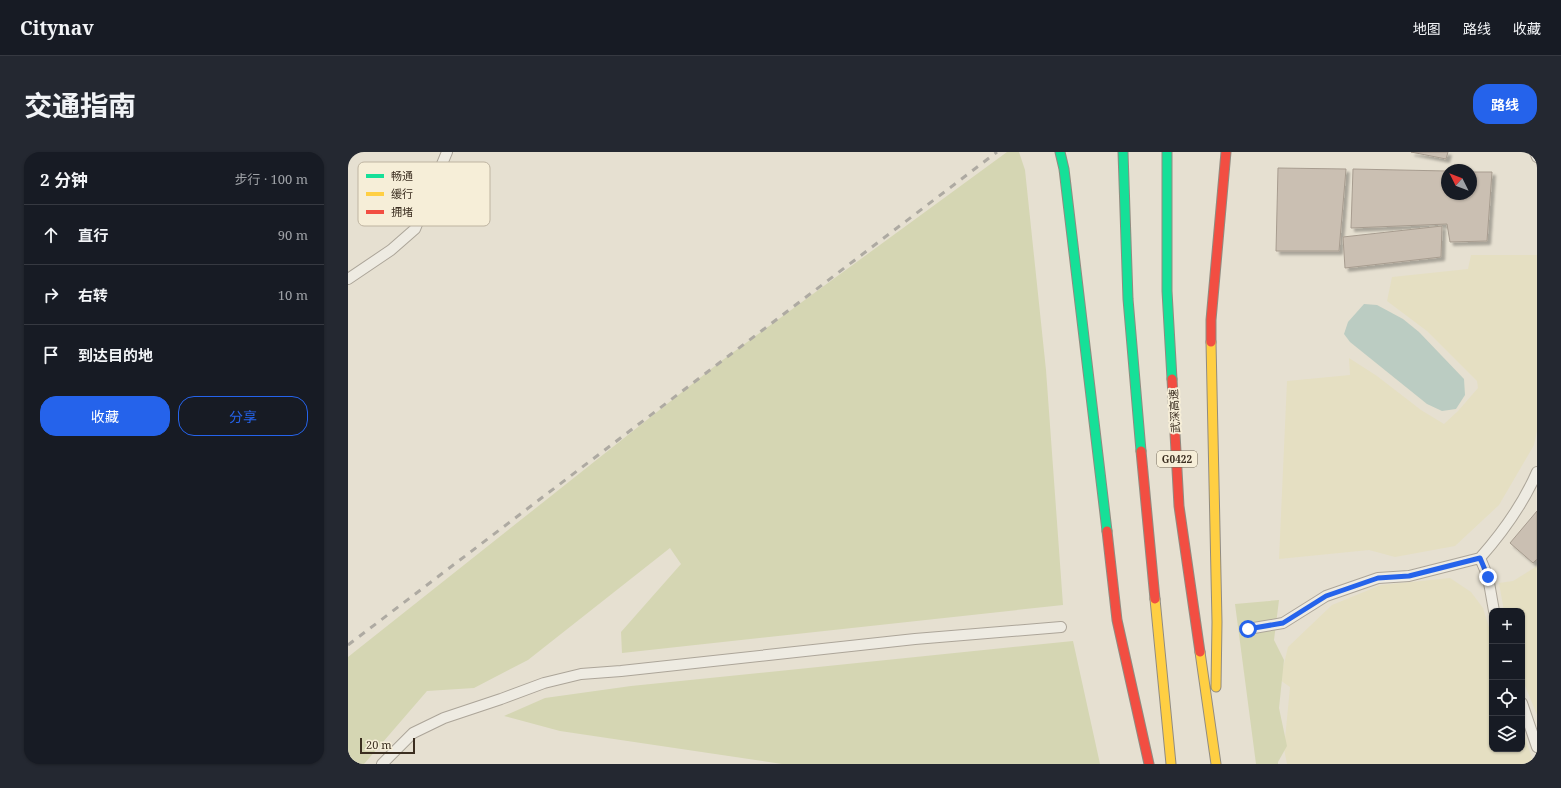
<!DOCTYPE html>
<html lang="zh">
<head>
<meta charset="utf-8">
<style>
  :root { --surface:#171b24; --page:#242831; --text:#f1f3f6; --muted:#9ea1a6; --line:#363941; --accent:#2563eb }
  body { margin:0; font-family:"Noto Serif","Noto Sans SC",serif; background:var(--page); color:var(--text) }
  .controls { position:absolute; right:12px; bottom:12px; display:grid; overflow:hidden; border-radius:8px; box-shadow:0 1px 3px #0004 }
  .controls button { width:36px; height:36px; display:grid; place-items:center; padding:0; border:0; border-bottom:1px solid var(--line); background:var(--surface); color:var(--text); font:20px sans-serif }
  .compass { position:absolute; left:1093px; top:12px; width:36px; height:36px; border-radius:50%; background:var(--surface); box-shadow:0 1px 3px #0004; rotate:312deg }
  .scale { position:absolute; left:12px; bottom:10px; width:55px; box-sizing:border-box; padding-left:4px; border:2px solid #3b2e20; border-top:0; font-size:11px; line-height:14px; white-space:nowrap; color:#3b2e20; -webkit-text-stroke:3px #f6eed8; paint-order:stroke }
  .stop { position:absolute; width:12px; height:12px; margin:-9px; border:3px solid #2563eb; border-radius:50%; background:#fff }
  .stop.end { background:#2563eb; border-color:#fff; box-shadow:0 1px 4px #0008 }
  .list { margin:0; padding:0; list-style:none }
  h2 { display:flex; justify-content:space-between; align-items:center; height:52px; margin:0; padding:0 16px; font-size:17px }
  h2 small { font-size:13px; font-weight:400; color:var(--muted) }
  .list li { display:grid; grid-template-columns:26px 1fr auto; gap:12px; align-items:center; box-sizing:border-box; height:60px; padding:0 16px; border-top:1px solid var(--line) }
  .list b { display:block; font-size:15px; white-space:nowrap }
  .list em { font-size:13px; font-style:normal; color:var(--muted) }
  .actions { display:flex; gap:8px; padding:12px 16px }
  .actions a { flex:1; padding:9px 0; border:1px solid var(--accent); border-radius:16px; text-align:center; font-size:14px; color:var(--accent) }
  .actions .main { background:var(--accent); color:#fff }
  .icon { flex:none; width:22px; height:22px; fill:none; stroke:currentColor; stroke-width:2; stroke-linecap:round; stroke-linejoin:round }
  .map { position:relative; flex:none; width:1189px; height:612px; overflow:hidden; border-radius:16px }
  header { display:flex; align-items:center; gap:24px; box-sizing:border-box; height:56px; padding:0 20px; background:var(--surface); border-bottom:1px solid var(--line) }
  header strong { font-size:19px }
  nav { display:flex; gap:22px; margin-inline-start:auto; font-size:14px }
  .intro { display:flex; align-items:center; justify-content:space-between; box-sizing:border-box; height:96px; padding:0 24px }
  h1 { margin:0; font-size:28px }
  .button { padding:10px 18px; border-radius:16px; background:var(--accent); color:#fff; font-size:14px; font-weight:700 }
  main { display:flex; gap:24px; padding:0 24px }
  aside { flex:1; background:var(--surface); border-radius:16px; box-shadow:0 1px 3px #0004 }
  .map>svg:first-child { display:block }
  .farmland { fill:#e5dfc2 }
  .green { fill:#d5d6b3 }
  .water { fill:#bbccc2 }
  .building { fill:#cabfb2; stroke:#a79c8f; filter:url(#shadow) }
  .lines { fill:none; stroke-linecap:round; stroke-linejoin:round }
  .lane-casing { stroke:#aca599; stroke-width:12 }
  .fast-casing { stroke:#918b80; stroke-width:11 }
  .slow-casing { stroke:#918b80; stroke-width:11 }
  .jam-casing { stroke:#918b80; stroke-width:11 }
  .lane { stroke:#eeebe2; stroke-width:10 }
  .fast { stroke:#16e098; stroke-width:9 }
  .slow { stroke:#ffcf43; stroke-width:9 }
  .jam { stroke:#f24e42; stroke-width:9 }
  .rail { stroke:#aeaaa2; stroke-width:3; stroke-dasharray:7 7; stroke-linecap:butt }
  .route { stroke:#2563eb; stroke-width:5 }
  .labels { text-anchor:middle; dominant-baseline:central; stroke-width:4; stroke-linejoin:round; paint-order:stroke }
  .shield { fill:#f6eed8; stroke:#736857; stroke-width:1 }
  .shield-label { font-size:10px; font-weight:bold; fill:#3b2e20 }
  .street-label { font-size:11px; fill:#3b2e20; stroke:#f6eed8 }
  .key { fill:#f6eed8; stroke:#beb4a1; stroke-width:1 }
  .key-label { font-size:11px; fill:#3b2e20 }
</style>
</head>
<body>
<header>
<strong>Citynav</strong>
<nav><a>地图</a><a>路线</a><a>收藏</a></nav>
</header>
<div class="intro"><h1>交通指南</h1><a class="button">路线</a></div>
<main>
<aside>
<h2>2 分钟<small>步行 · 100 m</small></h2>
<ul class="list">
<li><svg class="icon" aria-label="ahead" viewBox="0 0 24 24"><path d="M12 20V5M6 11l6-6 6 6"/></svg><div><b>直行</b></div><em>90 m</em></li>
<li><svg class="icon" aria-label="right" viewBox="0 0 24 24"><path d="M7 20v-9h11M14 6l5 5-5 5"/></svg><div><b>右转</b></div><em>10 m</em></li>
<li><svg class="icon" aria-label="arrive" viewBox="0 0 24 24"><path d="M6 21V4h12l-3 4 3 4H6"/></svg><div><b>到达目的地</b></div></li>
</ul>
<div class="actions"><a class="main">收藏</a><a>分享</a></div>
</aside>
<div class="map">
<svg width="1189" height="612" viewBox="0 0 1189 612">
  <defs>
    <filter id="shadow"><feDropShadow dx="3.5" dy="3.5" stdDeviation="1" flood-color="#0004"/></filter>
  </defs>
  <rect width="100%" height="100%" fill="#e6e0d1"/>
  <path class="farmland" d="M1123 103H1189V279L1186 293 1151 353 1107 394 1047 405 1021 398 931 407 939 229 1002 223 1001 206 1029 224 1073 258 1096 272 1110 259 1130 236 1129 229 1079 179 1039 149 1044 125 1120 117Z
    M1189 414V563L1174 526V459H1156L1151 431 1165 429Z
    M1102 426 1123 440 1135 456 1144 485V597H1174V576L1186 612H939L936 597 942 535 932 528 940 495 984 453 1033 433Z"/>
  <path class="green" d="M659 0H671L677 18 698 218 715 453 274 501 273 480 333 412 322 396 180 508 126 536 79 539 16 612H0V505L372 210Z
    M931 448 926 488 936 508 931 556 939 594 930 610V612H908L887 452Z
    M725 489 752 612H434L212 579 156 564 197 546 283 534Z"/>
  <path class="water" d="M1016 152 1029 153 1055 167 1071 180 1116 227 1117 243 1108 257 1094 259 1079 252 1002 190 996 182 1000 170Z"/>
  <path class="building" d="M1063 0H1100L1098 7Z
    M930 16 998 17 991 99H928Z
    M1005 17 1099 19V42H1123V20H1144L1139 89 1102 90 1099 72 1003 76Z
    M1094 74 1093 105 997 116 995 85Z
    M1189 359V407L1185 411 1162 391Z"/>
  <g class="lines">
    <g class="lane-casing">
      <path id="lane" d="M1187 0 1189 5
        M0 127 43 98 67 77 99 0
        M1146 459 1140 425 1132 406C1155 380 1175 352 1189 320
        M900 477 935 471 978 444 1030 426 1061 424 1132 406
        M1174 551 1189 595
        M34 612 65 581 96 566 153 547 196 531 233 522 273 519 567 487 713 475"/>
    </g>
    <g class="fast-casing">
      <path id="fast" d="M712 0 716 17 759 379
        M775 0 780 147 793 299
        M819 0V139L824 227"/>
    </g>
    <g class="slow-casing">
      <path id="slow" d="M863 190 869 470 868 535
        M807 447 823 612
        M852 500 868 612"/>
    </g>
    <g class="jam-casing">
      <path id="jam" d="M863 190V168L878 0
        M824 227 831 354 852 500
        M793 299 807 447
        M759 379 769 468 801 612"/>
    </g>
    <use href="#lane" class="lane"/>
    <use href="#fast" class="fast"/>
    <use href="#slow" class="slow"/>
    <use href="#jam" class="jam"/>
    <path class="rail" d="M0 493 649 0"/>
  </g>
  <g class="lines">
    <path class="route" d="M900 477 935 471 978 444 1030 426 1061 424 1132 406 1140 425"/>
  </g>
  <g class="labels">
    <rect class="shield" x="809" y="299" width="40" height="16" rx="3"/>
    <g class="shield-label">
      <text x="829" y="307">G0422</text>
    </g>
    <g class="street-label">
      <text transform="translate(826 259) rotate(-93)">武深高速</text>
    </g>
  </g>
  <rect x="10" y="10" width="132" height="64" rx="6" class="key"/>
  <rect x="18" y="22" width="18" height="4" fill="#16e098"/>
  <rect x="18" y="40" width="18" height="4" fill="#ffcf43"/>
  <rect x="18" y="58" width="18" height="4" fill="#f24e42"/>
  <g class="key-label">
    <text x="43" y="28">畅通</text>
    <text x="43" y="46">缓行</text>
    <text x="43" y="64">拥堵</text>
  </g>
</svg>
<div class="controls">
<button>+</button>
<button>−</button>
<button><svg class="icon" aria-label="locate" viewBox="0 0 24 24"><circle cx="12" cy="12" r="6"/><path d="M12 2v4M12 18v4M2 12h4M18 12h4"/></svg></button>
<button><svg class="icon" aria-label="layers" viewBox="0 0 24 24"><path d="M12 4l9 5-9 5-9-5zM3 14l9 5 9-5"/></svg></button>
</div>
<svg class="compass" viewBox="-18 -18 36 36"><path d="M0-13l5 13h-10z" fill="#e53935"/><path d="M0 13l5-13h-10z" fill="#9ea1a6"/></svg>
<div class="scale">20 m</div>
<div class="stop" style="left:900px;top:477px"></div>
<div class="stop end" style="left:1140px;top:425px"></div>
</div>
</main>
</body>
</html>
